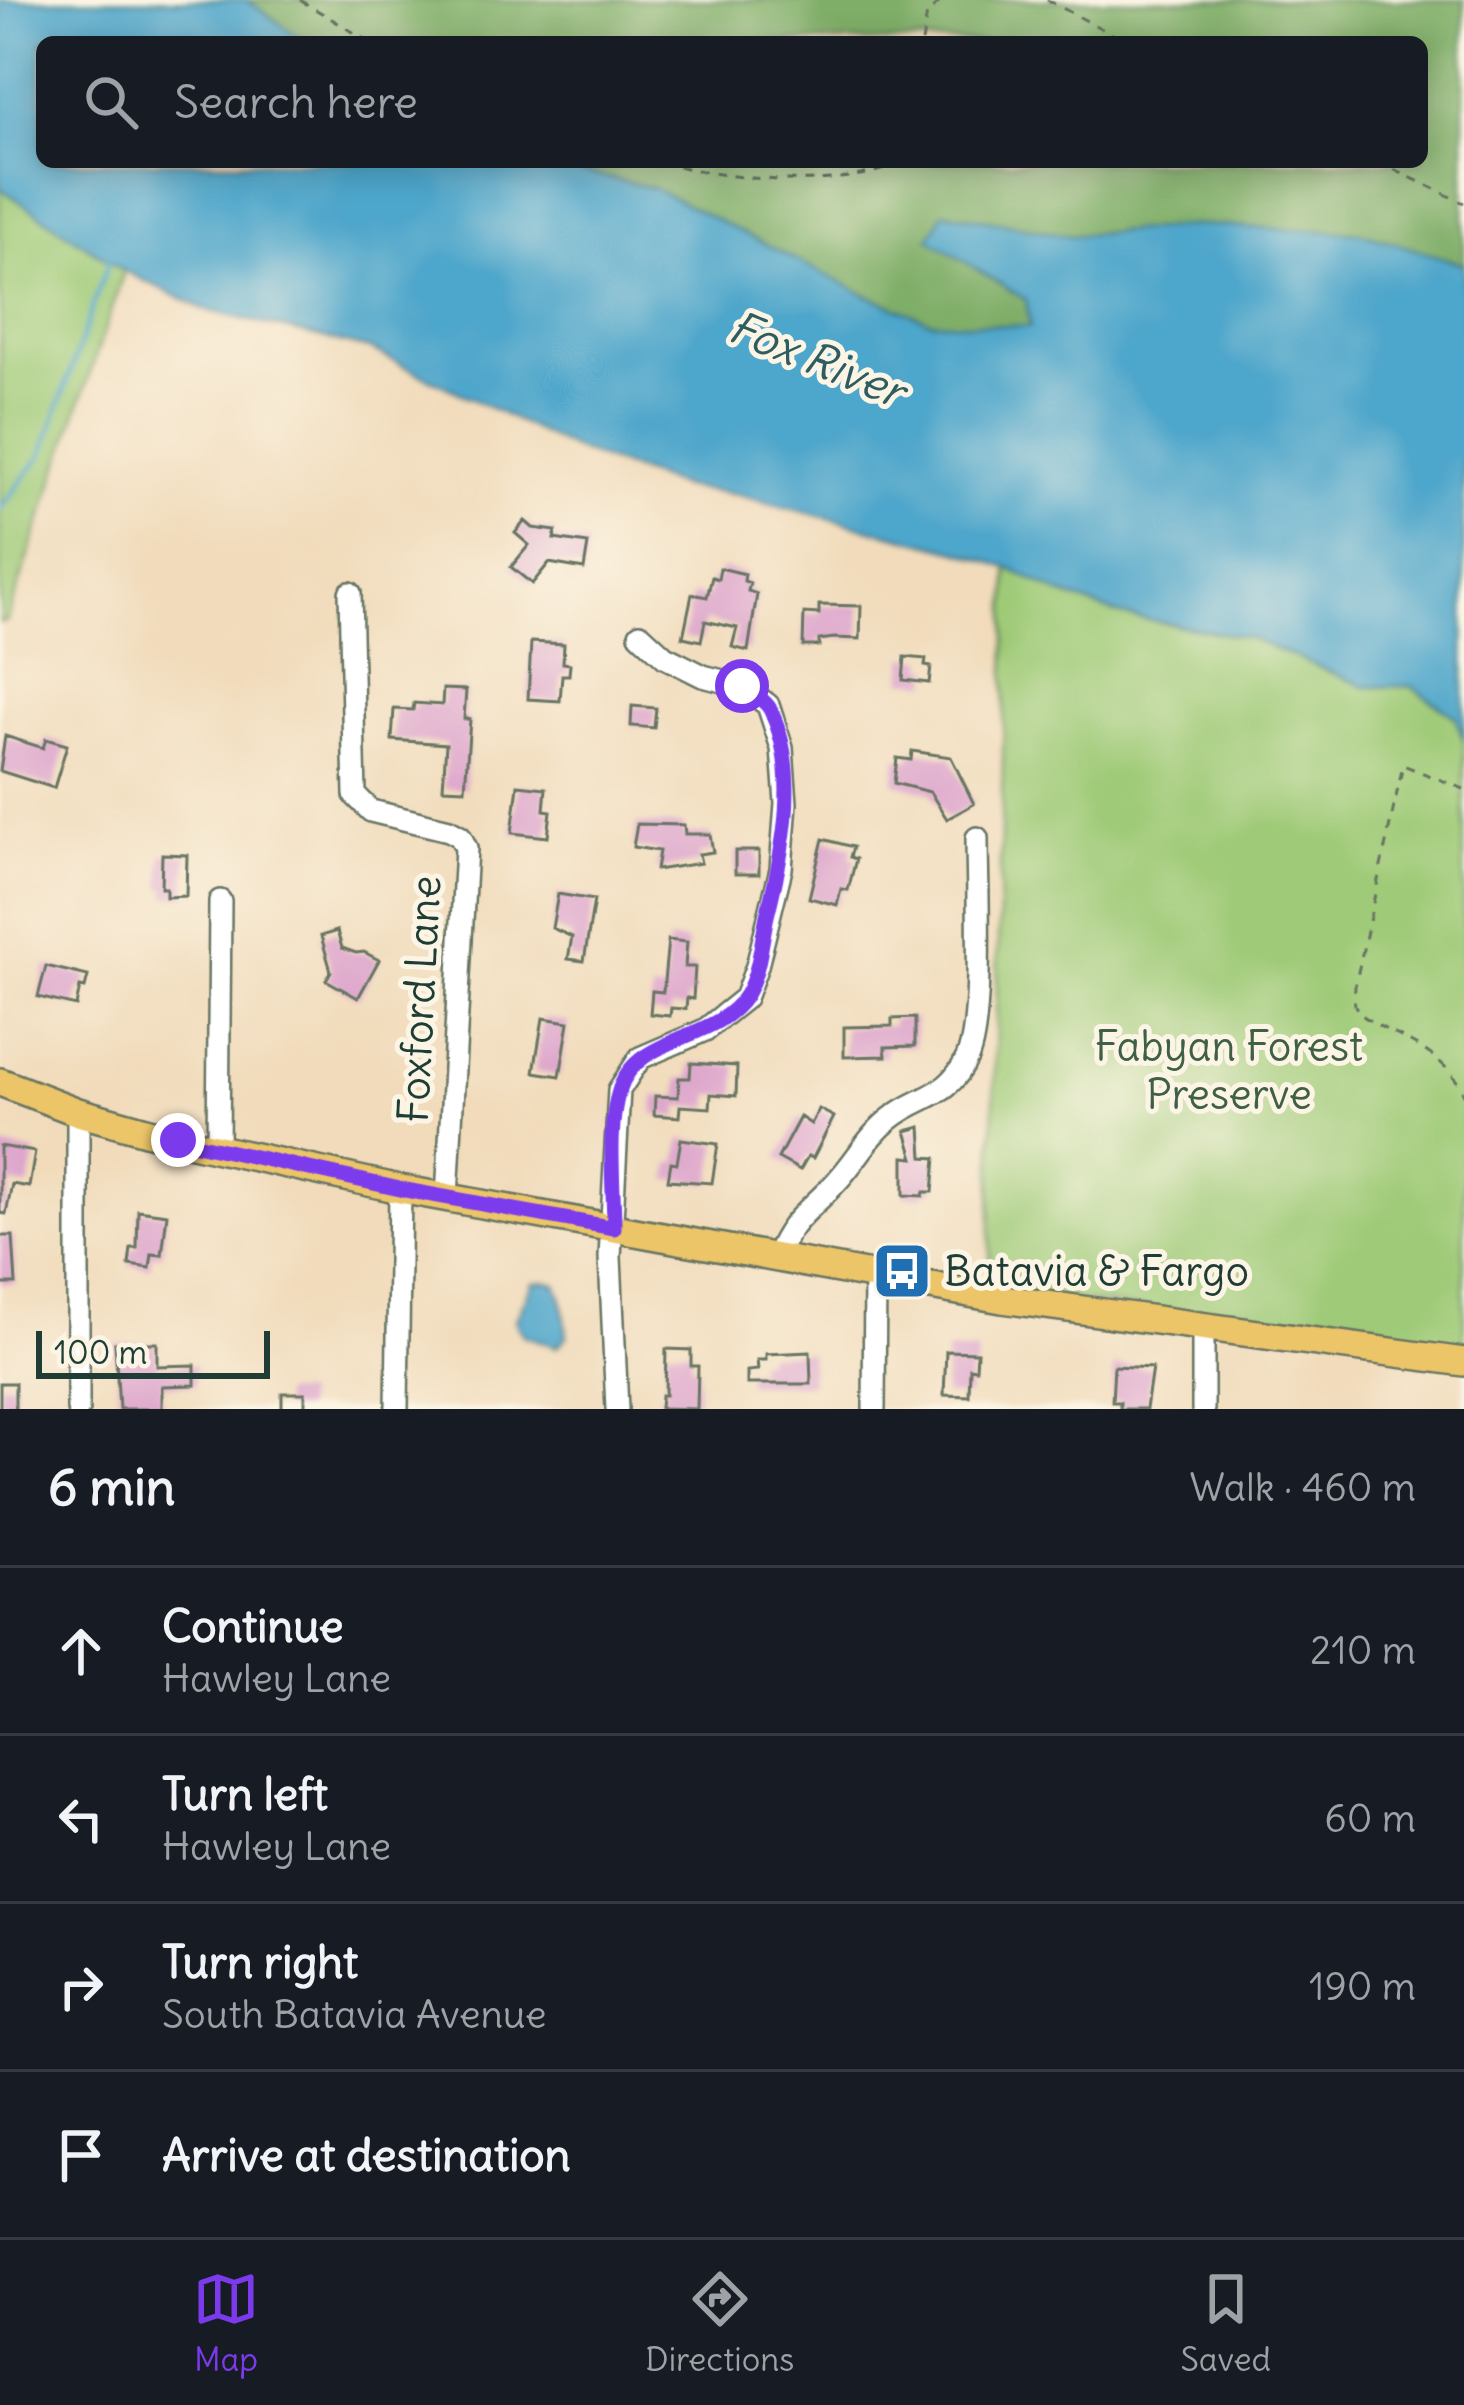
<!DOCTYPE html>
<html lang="en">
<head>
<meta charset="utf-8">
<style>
  :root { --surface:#171b24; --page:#20242c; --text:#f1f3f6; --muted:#9ea1a6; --line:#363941; --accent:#7c3aed }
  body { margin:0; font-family:Delius,sans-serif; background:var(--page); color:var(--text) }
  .scale { position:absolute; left:36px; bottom:30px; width:234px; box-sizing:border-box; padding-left:12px; border:6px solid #1f3d34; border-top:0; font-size:33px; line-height:42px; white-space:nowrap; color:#1f3d34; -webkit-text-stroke:9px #fcf5e5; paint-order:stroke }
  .stop { position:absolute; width:36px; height:36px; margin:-27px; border:9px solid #7c3aed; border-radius:50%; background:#fff }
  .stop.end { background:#7c3aed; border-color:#fff; box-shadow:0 3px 12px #0008 }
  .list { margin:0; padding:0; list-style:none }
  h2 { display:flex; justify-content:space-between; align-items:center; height:156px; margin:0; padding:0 48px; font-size:51px }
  h2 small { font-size:39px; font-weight:400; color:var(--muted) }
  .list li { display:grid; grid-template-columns:78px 1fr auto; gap:36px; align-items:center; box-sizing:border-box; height:168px; padding:0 48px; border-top:3px solid var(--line) }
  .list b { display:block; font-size:45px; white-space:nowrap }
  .list p { margin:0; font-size:39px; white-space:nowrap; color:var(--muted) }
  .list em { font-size:39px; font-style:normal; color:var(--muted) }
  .icon { flex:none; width:66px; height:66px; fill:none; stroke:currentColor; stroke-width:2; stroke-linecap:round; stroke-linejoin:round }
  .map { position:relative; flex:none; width:1464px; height:1409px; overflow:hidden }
  .search { position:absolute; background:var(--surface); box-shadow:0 6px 30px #0003; left:36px; right:36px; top:36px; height:132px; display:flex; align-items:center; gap:30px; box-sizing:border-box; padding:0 42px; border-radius:18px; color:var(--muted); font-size:45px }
  .sheet { height:828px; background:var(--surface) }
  nav { display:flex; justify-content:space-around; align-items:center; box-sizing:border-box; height:168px; border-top:3px solid var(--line); background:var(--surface); font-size:33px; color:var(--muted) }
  nav a { display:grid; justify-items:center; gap:6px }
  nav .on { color:var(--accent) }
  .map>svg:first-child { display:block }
  .green { fill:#9fca77; stroke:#5f8456; stroke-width:3 }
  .forest { fill:#7fae68; stroke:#4f764e; stroke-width:3 }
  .water { fill:#4ea6cb; stroke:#367280; stroke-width:3 }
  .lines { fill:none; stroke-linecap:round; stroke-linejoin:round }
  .stream { stroke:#4ea6cb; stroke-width:4.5 }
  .building { fill:#dca1ca }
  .minor-casing { stroke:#687463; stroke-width:26 }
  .major-casing { stroke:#687463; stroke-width:32 }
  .path { stroke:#687463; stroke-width:3; stroke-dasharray:9 9; stroke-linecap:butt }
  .minor { stroke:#fff; stroke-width:21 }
  .major { stroke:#edc569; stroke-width:27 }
  .route { stroke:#7c3aed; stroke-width:15 }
  .labels { text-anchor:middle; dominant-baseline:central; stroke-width:10; stroke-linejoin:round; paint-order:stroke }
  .street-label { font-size:42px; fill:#1f3d34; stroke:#fcf5e5 }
  .park-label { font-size:42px; fill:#3f6045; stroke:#fcf5e5 }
  .poi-label { font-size:42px; fill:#1f3d34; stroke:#fcf5e5; text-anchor:start }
  .water-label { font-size:45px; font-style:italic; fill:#2d5c61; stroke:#fcf5e5 }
</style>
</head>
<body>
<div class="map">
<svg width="1464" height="1409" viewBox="0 0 1464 1409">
  <rect width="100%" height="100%" fill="#fcf5e5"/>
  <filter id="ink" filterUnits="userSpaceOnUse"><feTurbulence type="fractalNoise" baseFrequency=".00833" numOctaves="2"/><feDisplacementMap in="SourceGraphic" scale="24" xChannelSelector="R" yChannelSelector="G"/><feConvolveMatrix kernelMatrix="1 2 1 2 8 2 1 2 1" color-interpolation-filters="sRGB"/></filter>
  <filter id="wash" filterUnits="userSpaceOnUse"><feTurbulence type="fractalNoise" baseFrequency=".004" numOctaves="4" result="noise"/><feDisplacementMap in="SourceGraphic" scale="48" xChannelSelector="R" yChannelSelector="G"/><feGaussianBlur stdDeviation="2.7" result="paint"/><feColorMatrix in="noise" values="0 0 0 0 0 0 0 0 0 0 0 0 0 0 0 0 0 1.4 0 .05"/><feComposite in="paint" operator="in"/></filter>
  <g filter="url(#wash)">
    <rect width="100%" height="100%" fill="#f1dbbb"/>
    <path class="green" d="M0 188 124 271 7 621 0 623Z
      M1008 568 1061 594 1121 615 1249 638 1366 687 1411 686 1455 717 1464 741V1348L989 1290Z"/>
    <path class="forest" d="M247 0H1464V264L1361 233 1201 225 1070 236 944 212 930 239 1026 300 1030 327 930 321 866 295 653 188 538 162H1422V42H306Z"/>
    <path class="water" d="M0 0H247L306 42H42V162H538L653 188 866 295 930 321 1030 327 1026 300 929 239 944 212 1070 236 1201 225 1361 233 1464 264V741L1455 716 1411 686 1366 687 1249 638 1121 615 1061 594 1008 568 961 552 738 495 683 487 576 450 369 349 206 310 124 271 0 188Z
      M545 1281 556 1284 563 1302 567 1336 557 1347 523 1335 515 1321 533 1282Z"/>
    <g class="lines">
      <path class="stream" d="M0 509 42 455 109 259"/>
    </g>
    <g id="blocks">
      <path class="building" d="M525 521 533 528 556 531 554 539 588 544 584 569 549 563 532 584 511 567 529 545 515 533Z
        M720 568 745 574 744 581 750 583 748 591 757 594 748 651 732 647 737 628 705 621 701 641 683 637 692 594 707 597 712 577 718 579Z
        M819 605 861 606 860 639 834 638 819 640V646H803L804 613 819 614Z
        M531 642 564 644 563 663 570 664 569 675H562L560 701 528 699Z
        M905 657 926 659 925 666 931 667 929 683 903 680Z
        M443 689 466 690 464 719H470L465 789 443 788 446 744 392 740 394 709 413 710 414 703 442 705Z
        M632 706 656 708 654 728 631 726Z
        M5 736 43 748 46 739 67 745 54 788 0 771Z
        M912 751 951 757 974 804 947 819 930 792 894 783 897 758 911 760Z
        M518 785 546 788 544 810 551 811 548 837 512 833Z
        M637 824 684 825 685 834H710L713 852 699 854 701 863 656 870 659 851 633 847Z
        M823 839 853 847 850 857 856 859 848 890 841 889 837 905 809 898Z
        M735 851H759V874H735Z
        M162 854 187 855 186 896 166 897V888H161Z
        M558 894 594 900 584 961 568 959 572 937 552 928Z
        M337 931 342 948 356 953 364 952 379 960 358 998 326 980 331 971 321 936Z
        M668 940 687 942 685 967H695L693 999 687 998 686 1009 671 1008 670 1016 650 1014 652 991 663 992Z
        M46 966 88 976 85 988 80 987 76 1006 38 997Z
        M543 1018 569 1022 560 1076 534 1072Z
        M915 1018V1046L885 1047 886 1056 844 1057V1027L892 1026V1019Z
        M691 1063 737 1066 736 1096 711 1094 710 1108 680 1106 679 1117 654 1115 655 1096 678 1097 679 1078H690Z
        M819 1109 834 1117 813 1158 808 1156 800 1170 778 1158 800 1117 811 1124Z
        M921 1127 923 1157 936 1158 933 1192H924L923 1196 904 1195V1157L914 1158 906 1131Z
        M681 1139 718 1144 712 1183 668 1180 671 1162 677 1163Z
        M0 1146 35 1152 29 1187 12 1184 6 1214 0 1213Z
        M138 1210 167 1214 162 1255 152 1254 150 1268 129 1265 131 1248H137Z
        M0 1236H13L16 1284H0Z
        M115 1343H157V1366L195 1365V1385L162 1386V1409H119Z
        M666 1349 691 1350V1366H698L697 1409 660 1408 661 1395H665Z
        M946 1351 977 1352 976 1369 970 1368 969 1396 944 1395Z
        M810 1352 811 1384H747V1371L758 1370 757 1360H766V1354Z
        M1114 1366 1152 1368 1146 1409H1120V1402H1112Z
        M0 1383H15V1409H0Z
        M282 1393H305V1409H282Z"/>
    </g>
  </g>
  <g filter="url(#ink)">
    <use href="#blocks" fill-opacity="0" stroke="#687463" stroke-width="3"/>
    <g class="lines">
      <g class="minor-casing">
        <path id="minor" d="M350 593 355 795 371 811 449 830 460 836 466 848 447 1197
          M218 1150 220 901
          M775 1259C792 1217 808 1213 837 1181 856 1161 868 1136 890 1119 921 1094 948 1099 967 1058 984 1021 977 886 977 838
          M78 1409V1112
          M397 1409 400 1189
          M617 1409 610 1257 619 1090 640 1058 705 1030 745 998 757 966 781 869 786 803 782 748 768 705 742 686 703 676 665 657 640 634
          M874 1409 875 1278
          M1203 1409V1329"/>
      </g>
      <g class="major-casing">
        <path id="major" d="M0 1082 78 1112 178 1140 400 1189 1002 1299 1464 1362"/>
      </g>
      <path class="path" d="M300 0 370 42
        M1047 0 1127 42
        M922 42 927 14 942 0
        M661 162C727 180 839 192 902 162
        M1378 162 1464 203
        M1464 789 1403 765 1355 986C1355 988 1354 1004 1355 1005 1363 1031 1442 1039 1464 1095"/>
      <use href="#minor" class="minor"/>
      <use href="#major" class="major"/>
    </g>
  </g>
  <g class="lines" filter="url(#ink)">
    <path class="route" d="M178 1140 400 1189 614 1228C614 1188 607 1127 619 1091 636 1034 716 1043 746 995 760 971 761 942 767 916 783 852 801 772 770 709 765 700 752 693 742 686"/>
  </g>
  <defs>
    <g id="bus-square" transform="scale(3)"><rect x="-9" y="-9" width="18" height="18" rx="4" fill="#1f6fb2" stroke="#fcf5e5"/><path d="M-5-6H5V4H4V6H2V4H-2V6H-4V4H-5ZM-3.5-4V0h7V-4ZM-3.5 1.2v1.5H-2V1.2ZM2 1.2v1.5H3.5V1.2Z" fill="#fff"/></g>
  </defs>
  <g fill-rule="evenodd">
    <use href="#bus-square" x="902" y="1271"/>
  </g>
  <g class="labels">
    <g class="street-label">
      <text transform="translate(419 999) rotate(-87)">Foxford Lane</text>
    </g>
    <g class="park-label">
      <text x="1229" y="1046">Fabyan Forest<tspan x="1229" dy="48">Preserve</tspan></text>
    </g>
    <g class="poi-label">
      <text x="944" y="1271">Batavia &amp; Fargo</text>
    </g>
    <g class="water-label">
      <text transform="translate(817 359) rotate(22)">Fox River</text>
    </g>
  </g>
</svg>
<div class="scale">100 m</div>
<div class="stop" style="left:742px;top:686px"></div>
<div class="stop end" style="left:178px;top:1140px"></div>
<div class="search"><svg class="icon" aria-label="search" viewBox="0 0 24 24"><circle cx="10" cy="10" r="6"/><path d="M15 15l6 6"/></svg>Search here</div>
</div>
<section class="sheet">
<h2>6 min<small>Walk · 460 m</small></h2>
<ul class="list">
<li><svg class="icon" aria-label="ahead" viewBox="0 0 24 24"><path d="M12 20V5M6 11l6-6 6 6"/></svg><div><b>Continue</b><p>Hawley Lane</p></div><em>210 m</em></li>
<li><svg class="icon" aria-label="left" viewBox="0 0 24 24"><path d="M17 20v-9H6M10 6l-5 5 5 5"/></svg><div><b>Turn left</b><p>Hawley Lane</p></div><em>60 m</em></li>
<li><svg class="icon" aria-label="right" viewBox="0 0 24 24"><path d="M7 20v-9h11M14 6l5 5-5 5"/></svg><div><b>Turn right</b><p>South Batavia Avenue</p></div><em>190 m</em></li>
<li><svg class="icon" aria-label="arrive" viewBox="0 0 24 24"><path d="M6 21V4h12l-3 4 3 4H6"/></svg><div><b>Arrive at destination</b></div></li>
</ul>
</section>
<nav>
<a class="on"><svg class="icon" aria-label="map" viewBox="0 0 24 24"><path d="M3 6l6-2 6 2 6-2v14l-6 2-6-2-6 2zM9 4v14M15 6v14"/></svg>Map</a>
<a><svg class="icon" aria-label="directions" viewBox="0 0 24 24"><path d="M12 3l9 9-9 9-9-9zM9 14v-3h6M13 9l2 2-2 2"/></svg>Directions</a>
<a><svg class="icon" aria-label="saved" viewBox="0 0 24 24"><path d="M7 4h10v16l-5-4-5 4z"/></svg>Saved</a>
</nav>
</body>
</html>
